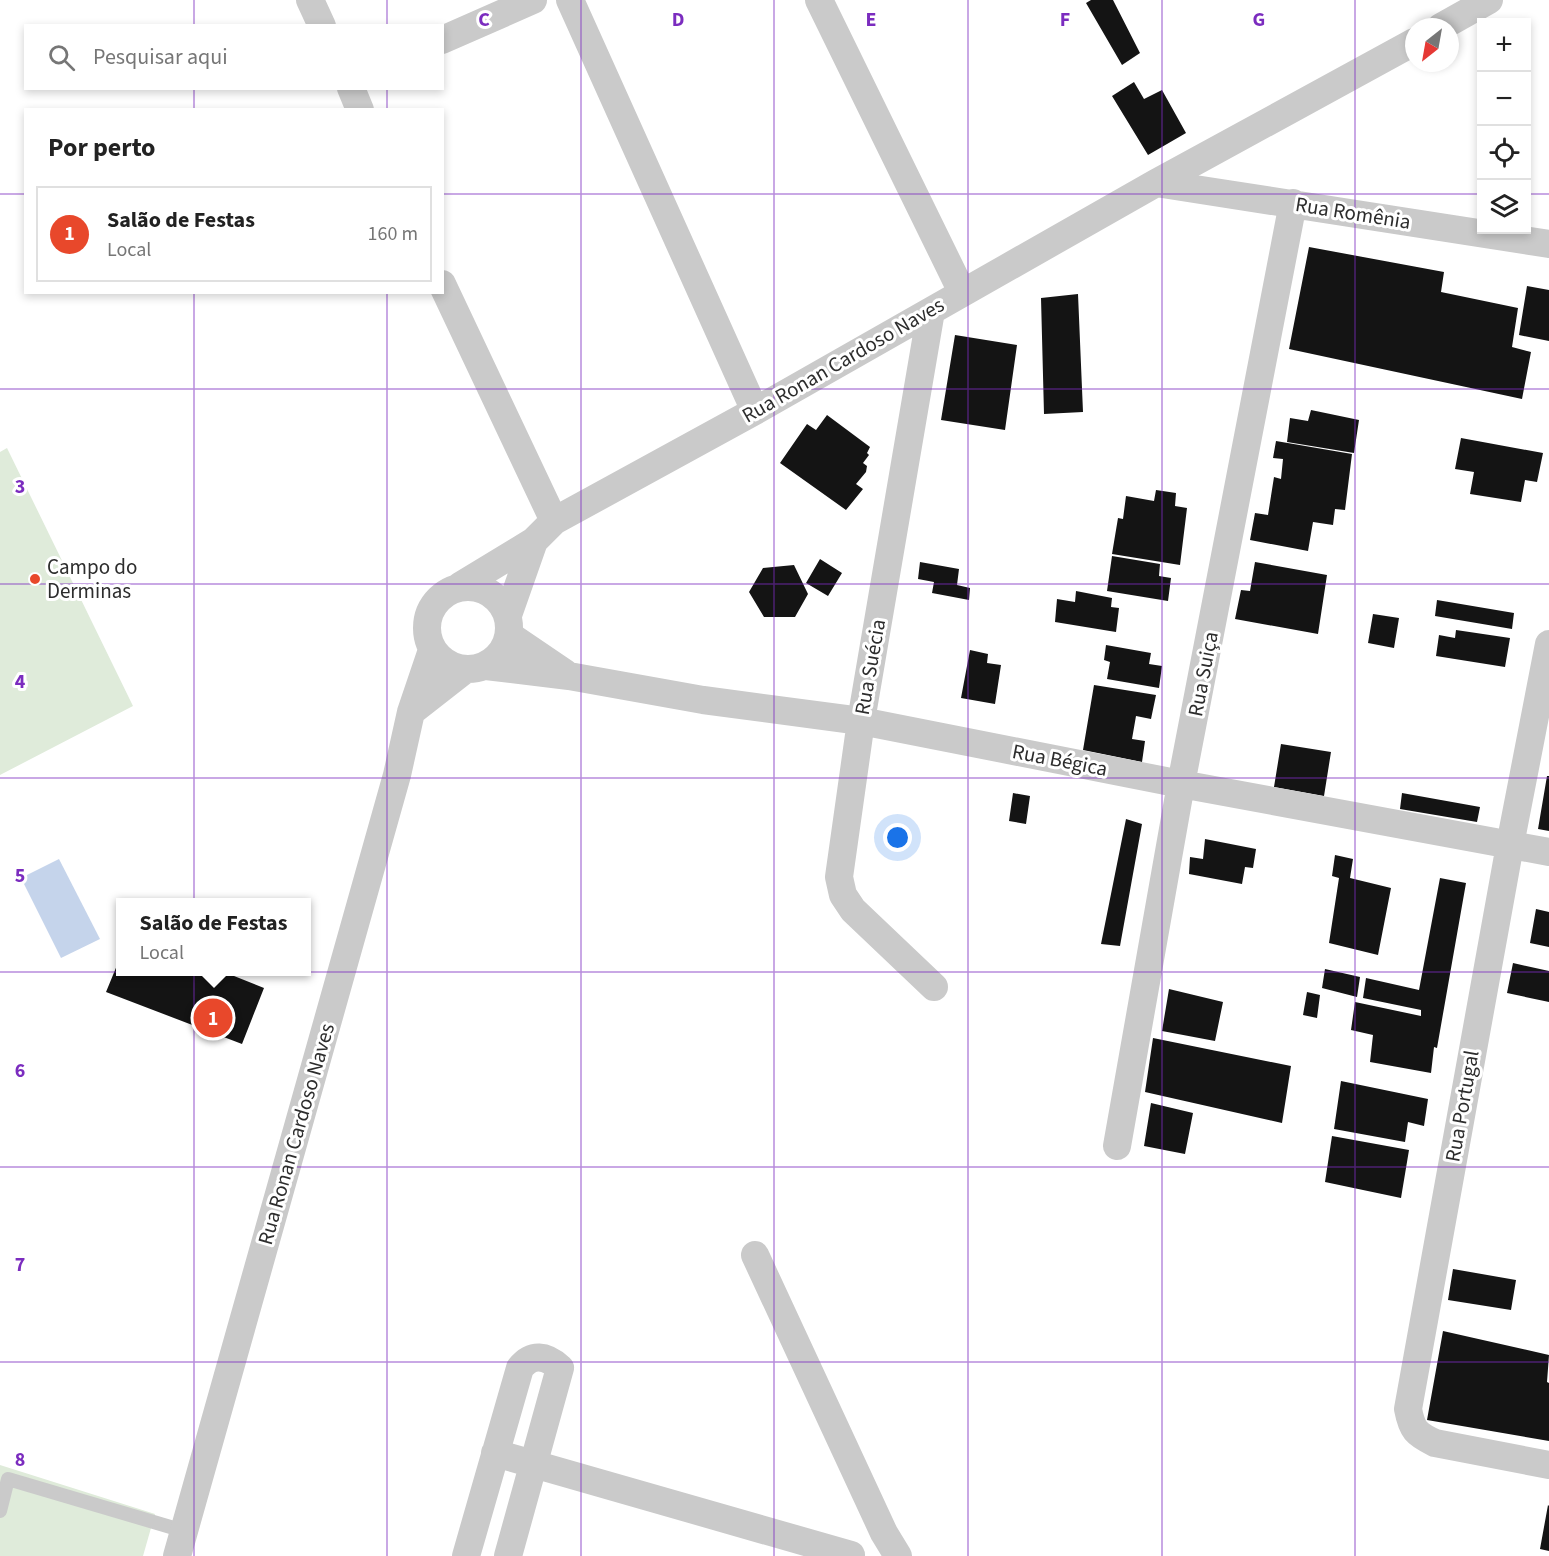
<!DOCTYPE html>
<html lang="pt">
<head>
<meta charset="utf-8">
<style>
  :root { --surface:#fff; --page:#f6f6f6; --text:#222; --muted:#767676; --line:#e0e0e0; --accent:#e8482b }
  body { margin:0; font-family:"Source Sans 3",sans-serif; background:var(--page); color:var(--text) }
  .controls { position:absolute; right:18px; top:18px; display:grid; overflow:hidden; border-radius:0px; box-shadow:0 3px 9px #0003 }
  .controls button { width:54px; height:54px; display:grid; place-items:center; padding:0; border:0; border-bottom:2px solid var(--line); background:var(--surface); color:var(--text); font:30px sans-serif }
  .compass { position:absolute; left:1405px; top:18px; width:54px; height:54px; border-radius:50%; background:var(--surface); box-shadow:0 3px 9px #0003; rotate:211deg }
  .you { position:absolute; left:898px; top:838px; width:21px; height:21px; margin:-15px; border:4px solid #fff; border-radius:50%; background:#1a73e8; box-shadow:0 0 0 9px #1a73e833 }
  .badge { display:grid; place-items:center; width:39px; height:39px; border-radius:50%; background:var(--accent); color:#fff; font-size:20px; font-weight:700 }
  .pin { position:absolute; translate:-50% -50%; border:3px solid #fff; box-shadow:0 2px 6px #0006 }
  .popup { position:absolute; left:116px; top:898px; width:195px; height:78px; box-sizing:border-box; display:grid; place-content:center; border-radius:0px; background:var(--surface); filter:drop-shadow(0 2px 4px #0005); font-size:20px; white-space:nowrap; color:var(--muted) }
  .popup b { font-size:22px; color:var(--text) }
  .popup::after { content:''; position:absolute; left:50%; top:100%; margin-left:-12px; border:12px solid transparent; border-top-color:var(--surface) }
  .list { margin:0; padding:0; list-style:none }
  h2 { display:flex; justify-content:space-between; align-items:center; height:78px; margin:0; padding:0 24px; font-size:26px }
  h2 small { font-size:20px; font-weight:400; color:var(--muted) }
  .list li { display:grid; grid-template-columns:39px 1fr auto; gap:18px; align-items:center; box-sizing:border-box; height:96px; margin:0 12px 12px; padding:0 12px; border:2px solid var(--line); border-radius:0px }
  .list b { display:block; font-size:22px; white-space:nowrap }
  .list p { margin:0; font-size:20px; white-space:nowrap; color:var(--muted) }
  .list em { font-size:20px; font-style:normal; color:var(--muted) }
  .icon { flex:none; width:33px; height:33px; fill:none; stroke:currentColor; stroke-width:2; stroke-linecap:round; stroke-linejoin:round }
  .map { position:relative; flex:none; width:1549px; height:1556px; overflow:hidden }
  .search { position:absolute; background:var(--surface); box-shadow:0 3px 9px #0003; left:24px; top:24px; width:420px; height:66px; display:flex; align-items:center; gap:15px; box-sizing:border-box; padding:0 21px; border-radius:0px; color:var(--muted); font-size:22px }
  .panel { position:absolute; background:var(--surface); box-shadow:0 3px 9px #0003; left:24px; top:108px; width:420px; height:186px; border-radius:0px }
  .map>svg:first-child { display:block }
  .green { fill:#dfebda }
  .water { fill:#c5d4eb }
  .building { fill:#141414 }
  .lines { fill:none; stroke-linecap:round; stroke-linejoin:round }
  .lane { stroke:#cacaca; stroke-width:14 }
  .street { stroke:#cacaca; stroke-width:28 }
  .grid { fill:none; stroke:#7b2cbf; stroke-width:1.5; stroke-opacity:0.55 }
  .poi-dot { fill:#e8482b; stroke:#fff; stroke-width:2 }
  .labels { text-anchor:middle; dominant-baseline:central; stroke-width:6; stroke-linejoin:round; paint-order:stroke }
  .street-label { font-size:21px; fill:#2d2d2d; stroke:#fff }
  .poi-label { font-size:21px; fill:#2d2d2d; stroke:#fff; text-anchor:start }
  .grid-label { font-size:20px; text-anchor:middle; font-weight:bold; fill:#7b2cbf; stroke:#fff; stroke-width:6; stroke-linejoin:round; paint-order:stroke }
</style>
</head>
<body>
<div class="map">
<svg width="1549" height="1556" viewBox="0 0 1549 1556">
  <rect width="100%" height="100%" fill="#fff"/>
  <path class="green" d="M7 448 133 706 0 775V452Z
    M0 1465 155 1514 143 1556H0Z"/>
  <path class="water" d="M59 859 100 939 61 958 21 878Z"/>
  <path class="building" d="M1091 0H1113L1140 53 1122 65 1086 3Z
    M1134 82 1144 99 1162 90 1186 133 1148 155 1112 96Z
    M1309 247 1444 272 1441 292 1518 308 1512 347 1531 352 1522 399 1289 349Z
    M1527 286 1549 290V341L1519 335Z
    M1078 294 1083 412 1044 414 1041 298Z
    M955 335 1017 345 1005 430 941 420Z
    M1311 410 1359 420 1354 453 1287 442 1290 418 1308 421Z
    M827 415 870 447 867 453 869 455 863 463 867 466 866 472 856 484 863 489 846 510 780 463 807 424 816 430Z
    M1461 438 1543 453 1537 482 1525 480 1521 502 1470 494 1474 472 1455 469Z
    M1276 441 1352 454 1345 510 1335 509 1333 525 1313 522 1308 551 1250 540 1255 513 1268 515 1274 477 1281 479 1283 459 1273 458Z
    M1156 490 1176 493 1175 506 1187 508 1180 565 1112 554 1118 518 1123 519 1126 496 1154 501Z
    M1112 556 1160 564 1159 576 1171 578 1168 601 1107 591Z
    M820 559 842 573 828 596 806 583Z
    M920 562 959 569 957 585 970 588 969 600 932 593 934 582 918 579Z
    M1255 562 1327 575 1318 634 1235 619 1241 590 1250 591Z
    M794 565 808 594 795 617H764L749 592 763 568Z
    M1076 591 1112 598 1111 607 1119 608 1116 632 1055 622 1057 599 1075 602Z
    M1437 600 1514 613 1512 629 1435 616Z
    M1373 614 1399 618 1394 648 1368 643Z
    M1456 630 1510 638 1505 667 1436 656 1439 635 1455 638Z
    M1106 645 1151 653 1149 664 1162 666 1159 688 1107 679 1110 662 1104 660Z
    M970 650 988 654 987 663 1001 665 995 704 961 698Z
    M1094 685 1156 695 1151 719 1136 716 1132 739 1145 741 1142 762 1083 750Z
    M1281 744 1331 752 1324 796 1274 787Z
    M1547 776H1549V831L1538 829Z
    M1013 793 1030 796 1026 824 1009 821Z
    M1402 793 1480 807 1477 822 1400 809Z
    M1126 819 1142 824 1120 946 1101 944Z
    M1205 839 1256 849 1253 868 1245 867 1242 884 1189 874 1190 857 1203 859Z
    M1335 855 1353 859 1350 878 1391 888 1378 955 1329 943 1339 878 1332 876Z
    M1440 878 1466 883 1437 1048 1434 1047 1431 1073 1370 1062 1373 1035 1351 1030 1355 1002 1421 1016V1010L1363 998 1366 978 1419 990Z
    M1536 909 1549 912V947L1530 943Z
    M120 958V972H224L264 988 242 1044 106 992Z
    M1513 963 1549 971V1002L1507 993Z
    M1325 969 1360 977 1357 997 1322 988Z
    M1169 989 1223 1002 1215 1041 1162 1031Z
    M1307 992 1320 995 1317 1018 1303 1015Z
    M1153 1038 1291 1066 1282 1123 1145 1092Z
    M1341 1081 1428 1099 1424 1126 1408 1122 1405 1142 1334 1129Z
    M1151 1103 1193 1113 1185 1154 1144 1146Z
    M1332 1136 1409 1150 1401 1198 1325 1182Z
    M1453 1269 1516 1280 1511 1310 1448 1300Z
    M1443 1331 1549 1355 1547 1382 1549 1383V1441L1427 1420Z
    M1548 1505 1549 1506V1551L1540 1549Z"/>
  <g class="lines">
    <path class="lane" d="M0 1511 8 1479 184 1531"/>
    <path class="street" d="M310 0 322 26
      M570 0 755 411
      M819 0 962 292
      M1441 27 1489 0
      M442 40 533 0
      M351 88 360 110
      M1156 183 1549 244
      M442 284 554 521
      M931 311 861 721 839 877 843 895 853 910 934 987
      M460 586 534 541 554 521 755 411 1156 183 1414 42
      M427 628a41 41 0 1 1 82 0a41 41 0 1 1-82 0Z
      M508 615 534 541
      M509 635 565 673
      M1549 644 1510 845 1408 1409C1412 1430 1416 1434 1435 1443L1549 1465
      M486 666 569 676 703 700 861 721 1181 784 1549 852
      M411 712 466 669
      M1117 1146 1181 784 1293 203
      M755 1255 884 1533 898 1556
      M495 1453 851 1555
      M177 1556 397 775 411 712 432 650
      M466 1556 520 1368C532 1353 546 1355 560 1368L508 1556"/>
  </g>
  <path class="grid" d="M194 0V26M387 0V26M581 0V1556M774 0V1556M968 0V1556M1162 0V1556M1355 0V1556M194 88V110M387 88V110M0 194H26M442 194H1482M1526 194H1549M194 292V1556M387 292V1556M0 389H1549M0 584H1549M0 778H1549M0 972H1549M0 1167H1549M0 1362H1549"/>
  <circle class="poi-dot" cx="35" cy="579" r="6"/>
  <g class="labels">
    <g class="street-label">
      <text transform="translate(1353 213) rotate(9)">Rua Romênia</text>
      <text transform="translate(843 360) rotate(-30)">Rua Ronan Cardoso Naves</text>
      <text transform="translate(870 667) rotate(-80)">Rua Suécia</text>
      <text transform="translate(1203 674) rotate(-79)">Rua Suiça</text>
      <text transform="translate(1060 760) rotate(11)">Rua Bégica</text>
      <text transform="translate(1462 1106) rotate(-80)">Rua Portugal</text>
      <text transform="translate(296 1134) rotate(-74)">Rua Ronan Cardoso Naves</text>
    </g>
    <g class="poi-label">
      <text x="47" y="567">Campo do<tspan x="47" dy="24">Derminas</tspan></text>
    </g>
  </g>
  <g class="grid-label">
    <text x="484" y="26">C</text>
    <text x="678" y="26">D</text>
    <text x="871" y="26">E</text>
    <text x="1065" y="26">F</text>
    <text x="1259" y="26">G</text>
    <text x="20" y="493">3</text>
    <text x="20" y="688">4</text>
    <text x="20" y="882">5</text>
    <text x="20" y="1077">6</text>
    <text x="20" y="1271">7</text>
    <text x="20" y="1466">8</text>
  </g>
</svg>
<div class="controls">
<button>+</button>
<button>−</button>
<button><svg class="icon" aria-label="locate" viewBox="0 0 24 24"><circle cx="12" cy="12" r="6"/><path d="M12 2v4M12 18v4M2 12h4M18 12h4"/></svg></button>
<button><svg class="icon" aria-label="layers" viewBox="0 0 24 24"><path d="M12 4l9 5-9 5-9-5zM3 14l9 5 9-5"/></svg></button>
</div>
<svg class="compass" viewBox="-18 -18 36 36"><path d="M0-13l5 13h-10z" fill="#e53935"/><path d="M0 13l5-13h-10z" fill="#767676"/></svg>
<div class="you"></div>
<div class="pin badge" style="left:213px;top:1018px">1</div>
<div class="popup"><b>Salão de Festas</b>Local</div>
<div class="search"><svg class="icon" aria-label="search" viewBox="0 0 24 24"><circle cx="10" cy="10" r="6"/><path d="M15 15l6 6"/></svg>Pesquisar aqui</div>
<section class="panel">
<h2>Por perto<small></small></h2>
<ul class="list">
<li><span class="badge">1</span><div><b>Salão de Festas</b><p>Local</p></div><em>160 m</em></li>
</ul>
</section>
</div>
</body>
</html>
